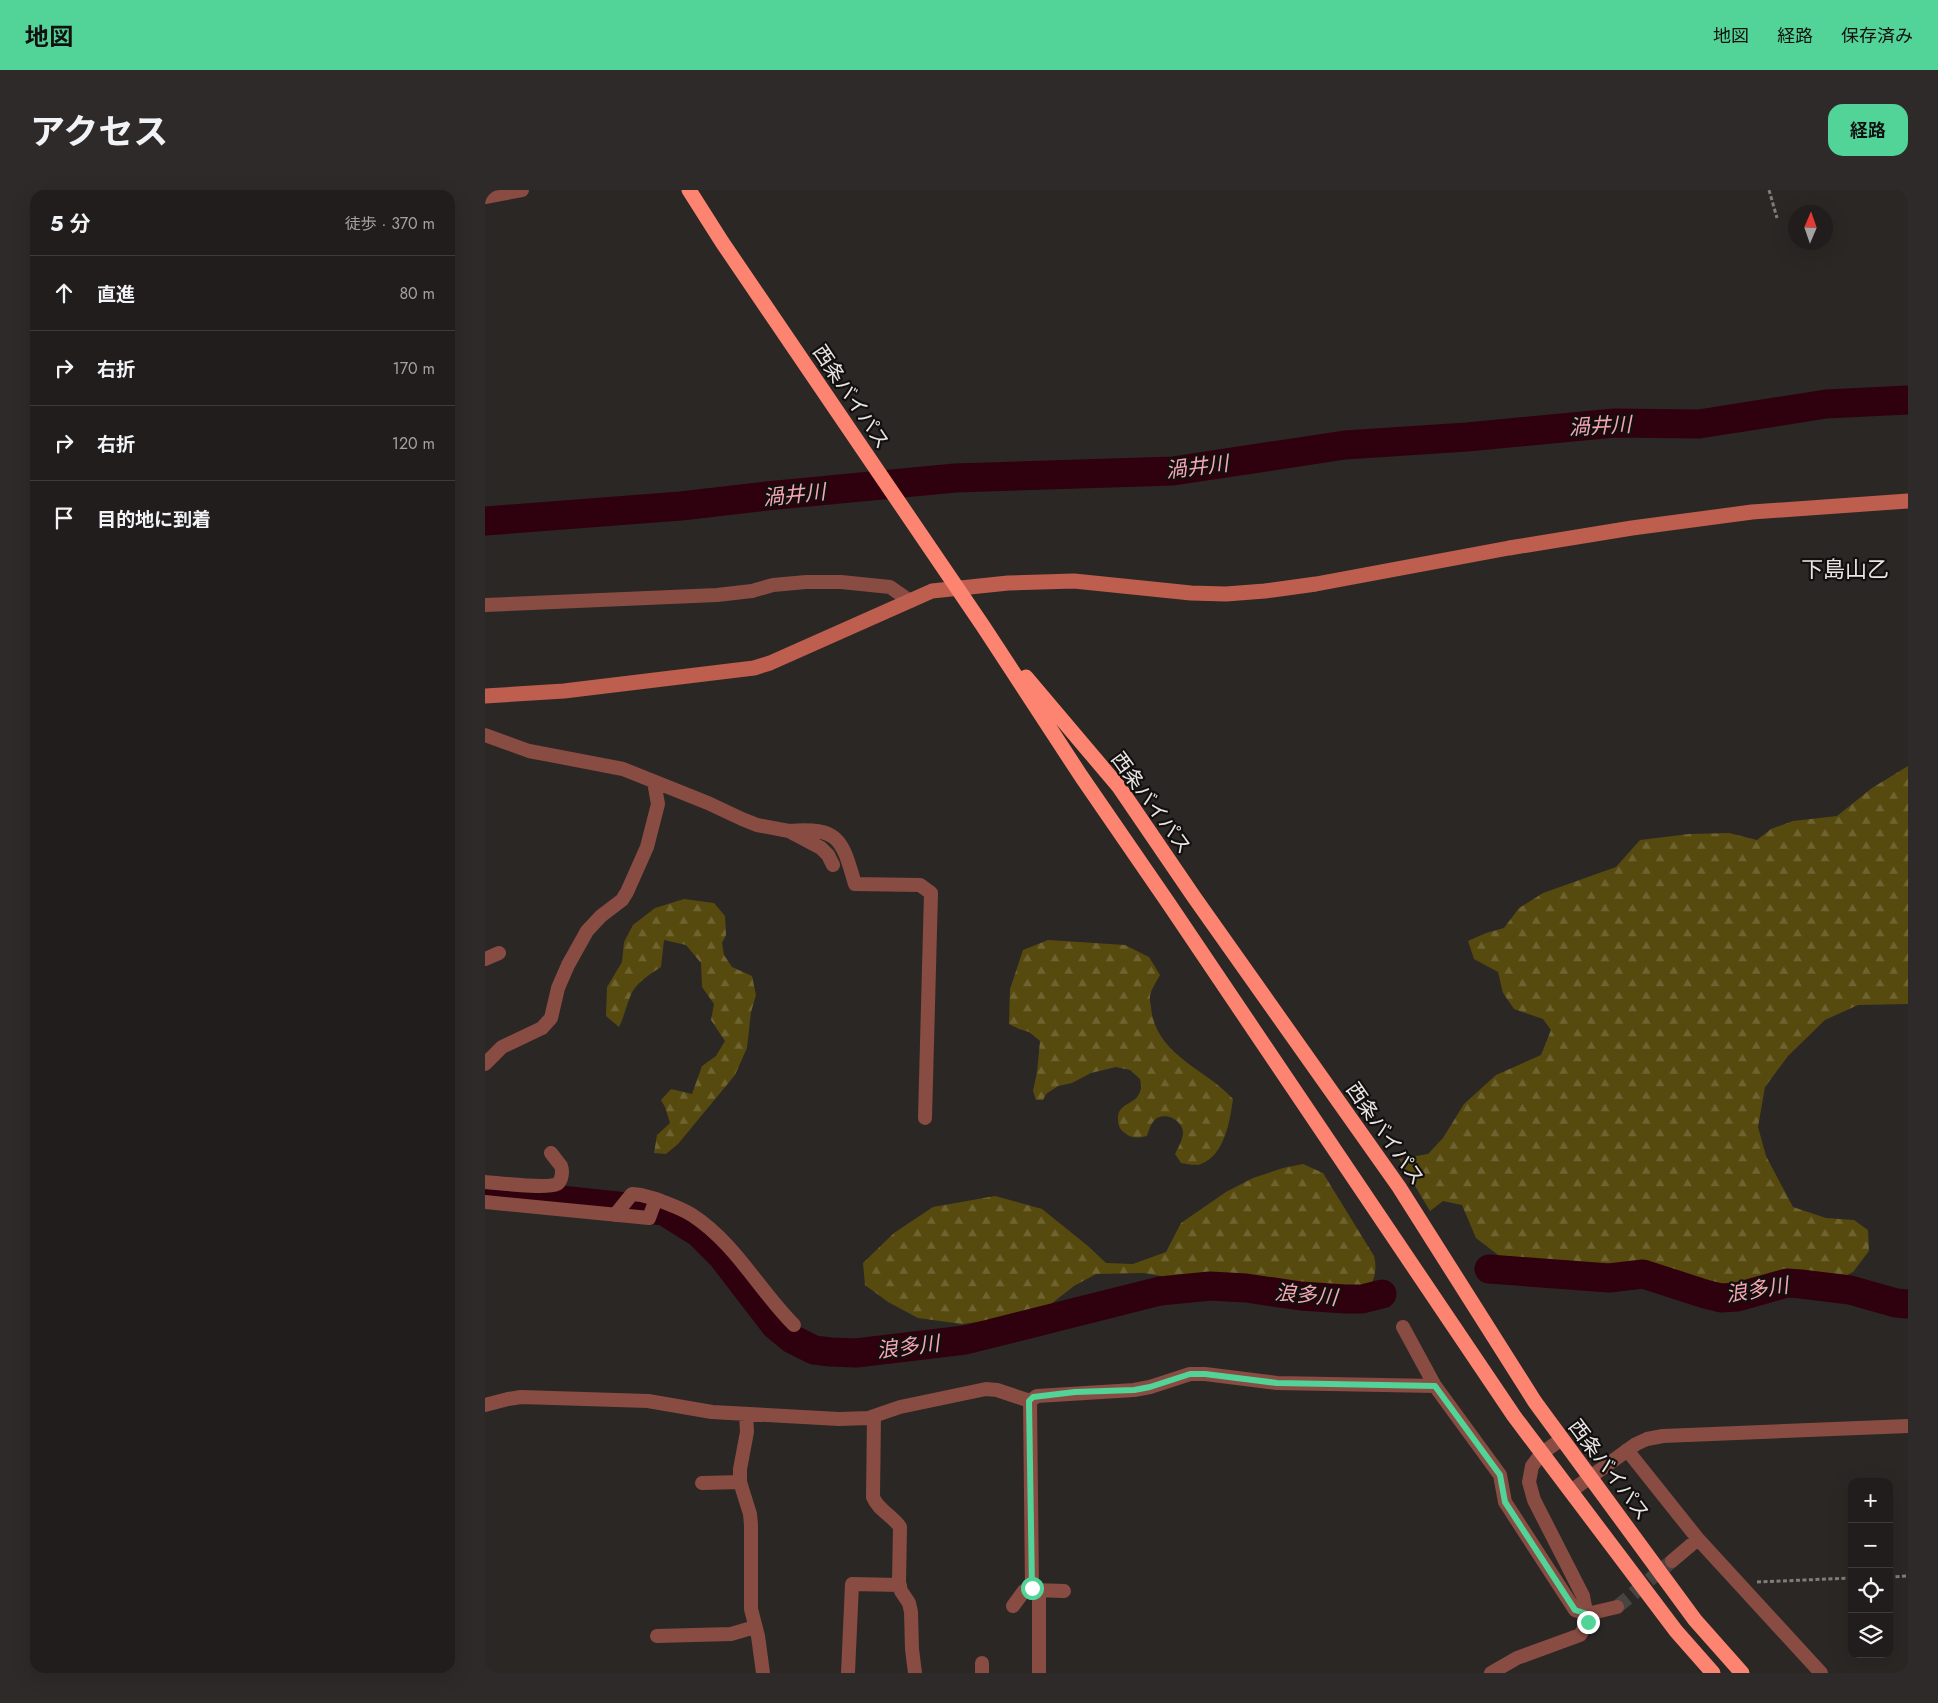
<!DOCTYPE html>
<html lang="ja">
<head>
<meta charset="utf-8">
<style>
  :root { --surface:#201d1c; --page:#2d2a29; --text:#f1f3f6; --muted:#a2a2a3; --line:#3d3b3b; --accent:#52d397 }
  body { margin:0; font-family:Jost,"Noto Sans JP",sans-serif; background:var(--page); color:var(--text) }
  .controls { position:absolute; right:15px; bottom:15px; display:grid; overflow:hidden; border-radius:10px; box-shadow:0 5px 20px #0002 }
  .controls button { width:45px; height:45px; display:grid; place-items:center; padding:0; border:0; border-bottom:1px solid var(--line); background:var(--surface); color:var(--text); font:25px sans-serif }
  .compass { position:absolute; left:1303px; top:15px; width:45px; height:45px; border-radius:50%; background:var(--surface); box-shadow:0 5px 20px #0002; rotate:2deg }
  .stop { position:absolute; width:15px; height:15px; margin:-11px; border:4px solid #52d397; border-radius:50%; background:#fff }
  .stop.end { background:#52d397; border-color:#fff; box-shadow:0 1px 5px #0008 }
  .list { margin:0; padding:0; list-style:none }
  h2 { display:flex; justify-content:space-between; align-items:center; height:65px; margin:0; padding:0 20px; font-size:21px }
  h2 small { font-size:16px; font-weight:400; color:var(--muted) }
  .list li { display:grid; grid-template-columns:32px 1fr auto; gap:15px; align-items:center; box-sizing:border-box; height:75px; padding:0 20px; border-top:1px solid var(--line) }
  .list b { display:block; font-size:19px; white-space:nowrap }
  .list em { font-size:16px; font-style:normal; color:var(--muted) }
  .icon { flex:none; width:28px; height:28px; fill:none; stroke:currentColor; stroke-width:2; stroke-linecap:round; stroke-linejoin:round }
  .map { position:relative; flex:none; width:1423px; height:1483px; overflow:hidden; border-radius:15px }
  header { display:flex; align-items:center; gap:30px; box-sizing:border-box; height:70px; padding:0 25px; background:var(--accent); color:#111 }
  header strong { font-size:24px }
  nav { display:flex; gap:28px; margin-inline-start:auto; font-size:18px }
  .intro { display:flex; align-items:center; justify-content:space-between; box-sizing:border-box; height:120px; padding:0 30px }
  h1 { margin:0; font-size:35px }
  .button { padding:12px 22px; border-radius:15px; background:var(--accent); color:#111; font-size:18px; font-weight:700 }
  main { display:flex; gap:30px; padding:0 30px }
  aside { flex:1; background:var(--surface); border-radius:15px; box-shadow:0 5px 20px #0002 }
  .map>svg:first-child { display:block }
  .forest { fill:url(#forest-firs) }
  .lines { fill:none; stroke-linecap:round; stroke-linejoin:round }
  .river { stroke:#2f010e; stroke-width:29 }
  .street-tunnel { stroke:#474442; stroke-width:14; stroke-dasharray:14 7; stroke-linecap:butt }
  .path { stroke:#807d7b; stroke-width:3; stroke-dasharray:4 2.5; stroke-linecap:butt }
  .street { stroke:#884c42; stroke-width:14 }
  .secondary { stroke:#be5e4e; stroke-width:15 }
  .highway { stroke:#fc8470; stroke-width:15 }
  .route { stroke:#52d397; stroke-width:6 }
  .labels { text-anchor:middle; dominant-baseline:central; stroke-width:4.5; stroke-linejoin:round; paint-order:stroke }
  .street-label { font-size:20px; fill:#e8e5e4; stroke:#12100f }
  .water-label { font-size:21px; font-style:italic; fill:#f5a6b2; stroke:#12100f }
  .quarter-label { font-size:22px; fill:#e8e5e4; stroke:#12100f }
</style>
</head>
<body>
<header>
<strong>地図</strong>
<nav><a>地図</a><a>経路</a><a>保存済み</a></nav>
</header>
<div class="intro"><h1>アクセス</h1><a class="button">経路</a></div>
<main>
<aside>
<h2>5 分<small>徒歩 · 370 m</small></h2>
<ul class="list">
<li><svg class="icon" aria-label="ahead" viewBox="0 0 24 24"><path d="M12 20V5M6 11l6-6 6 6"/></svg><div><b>直進</b></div><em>80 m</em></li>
<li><svg class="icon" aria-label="right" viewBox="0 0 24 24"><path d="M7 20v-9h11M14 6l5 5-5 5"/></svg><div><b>右折</b></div><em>170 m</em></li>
<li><svg class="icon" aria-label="right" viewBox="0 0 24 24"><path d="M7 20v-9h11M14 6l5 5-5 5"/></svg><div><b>右折</b></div><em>120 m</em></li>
<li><svg class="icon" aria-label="arrive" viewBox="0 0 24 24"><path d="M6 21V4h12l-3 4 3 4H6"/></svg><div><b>目的地に到着</b></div></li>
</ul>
</aside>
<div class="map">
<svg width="1423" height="1483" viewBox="0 0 1423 1483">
  <defs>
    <pattern id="forest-firs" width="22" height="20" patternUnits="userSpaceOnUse" patternTransform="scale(1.25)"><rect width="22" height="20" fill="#574a0e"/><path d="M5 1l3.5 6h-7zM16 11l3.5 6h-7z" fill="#6f6431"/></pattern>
  </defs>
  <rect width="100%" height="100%" fill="#2b2725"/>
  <path class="forest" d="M1423 576V814L1373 815 1340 830 1303 866 1280 897 1273 937 1281 966 1308 1017 1341 1028 1369 1030 1383 1040 1384 1061 1368 1082 1353 1090 1328 1086 1295 1085 1243 1102 1218 1099 1188 1085 1159 1077 1125 1082 1054 1078 1030 1075 1017 1068 991 1048 977 1015 958 1011 945 1021 914 969 943 964 958 948 979 914 1011 885 1056 865 1066 840 1058 829 1029 819 1018 803 1013 782 989 769 983 751 1001 743 1019 738 1034 718 1058 703 1131 677 1155 650 1204 644 1244 643 1272 650 1286 639 1308 631 1352 626 1387 598Z
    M199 709 229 713 240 726 241 745 237 753 239 765 247 777 267 786 271 805 266 822 262 858 250 885 193 954 181 964 169 963 172 945 185 933 180 917 176 910 186 899 207 904 217 876 231 866 240 851 226 830 229 814 217 797 216 773 201 755 179 750 176 777C164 785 150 793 145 807 141 817 139 827 134 837L121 826 122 797 137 772 139 752 148 735 170 718Z
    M563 750 640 755 664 767 675 785C672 791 668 796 666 802 664 807 665 812 666 817 670 865 720 878 748 909 745 930 740 965 716 974 711 976 702 974 696 973L690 964C693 958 697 951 698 944 699 932 683 922 672 928 666 932 664 940 662 946 654 948 647 949 640 943 635 940 633 935 633 930 632 913 649 915 654 904 657 899 656 894 655 889L645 880 631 877 606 883 587 893 573 896 561 904 558 910H551L548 901 552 882 555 851 544 842 534 839 524 834 525 799 538 760Z
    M818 974 838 983 889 1066C894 1085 885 1099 875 1115 828 1126 777 1109 730 1105 719 1104 707 1106 696 1107L681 1094 676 1086 659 1083 611 1084 589 1096 566 1114 517 1129 477 1134 433 1128 403 1112 380 1095 378 1073 409 1043 448 1017 510 1006 557 1019 603 1056 621 1073 648 1074 681 1062 696 1033 741 1002 768 988 798 978Z"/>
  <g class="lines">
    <path class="river" d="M0 331 196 316 282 306 470 288 688 281 860 255 982 247 1129 233 1214 234 1341 214 1423 210
      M0 1002 179 1021 214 1043 237 1066 290 1135 307 1149 329 1160 346 1162 371 1163 480 1150 675 1101 725 1096 761 1098 816 1106 860 1109H877L897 1104
      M1004 1079 1124 1088 1158 1084 1220 1104 1236 1108 1252 1107 1302 1093 1316 1094 1365 1100 1411 1113 1423 1114"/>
    <path class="street-tunnel" d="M1132 1417 1187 1371"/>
    <path class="path" d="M1284 0 1292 28
      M1404 1387 1423 1386
      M1272 1392 1367 1388"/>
    <path class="street" d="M0 7 37 0
      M0 415 232 405 267 401 288 395 321 392H356L405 397 425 411
      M0 545 44 561 138 579 223 613 257 629 272 635 304 641 336 658 343 665 348 675
      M304 641C355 637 357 650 370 694L435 695 446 703 440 928
      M0 769 14 763
      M0 874 17 857 57 838 66 828 73 798 83 775 102 741 116 726 137 710 142 702 162 657 173 614 169 592
      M0 992C14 993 61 999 72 994 77 991 78 981 76 976 73 972 69 967 66 963
      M171 1009C183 1014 196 1018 207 1025 250 1053 274 1100 309 1135
      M0 1012 164 1028 171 1009 156 1005 147 1004 130 1025
      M918 1137 950 1196 1015 1285 1020 1312 1090 1420 1102 1424 1132 1417
      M545 1211 552 1206 649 1200 665 1197 705 1184H720L792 1193 950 1196
      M545 1211 547 1398 554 1406V1483
      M0 1215 23 1209 36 1207 163 1211 227 1222 354 1229 383 1228 415 1217 501 1199 512 1200 545 1211
      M261 1224 262 1242 255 1279V1292L265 1324 266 1335V1419L273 1446 278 1483
      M389 1226 388 1307C393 1320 407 1325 415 1337L414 1392 416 1401 424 1413 426 1422 427 1459 430 1483
      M1142 1260 1213 1349 1336 1483
      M217 1293 255 1292
      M1086 1301 1151 1254 1162 1249 1178 1246 1423 1236
      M1187 1371 1213 1349
      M528 1416 539 1401 549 1400 579 1401
      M172 1446 246 1444 270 1437
      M363 1483 367 1394 415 1395
      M497 1483V1473
      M1006 1483 1032 1468 1095 1445 1103 1432 1098 1406 1049 1310 1044 1292 1047 1276 1057 1263 1077 1249"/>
    <path class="secondary" d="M0 506 79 501 269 478 285 473 447 401 523 393 589 391 706 403 741 404 780 401 831 394 1024 358 1147 338 1267 322 1423 311"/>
    <path class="highway" d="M204 0 237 52 498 436 596 586 684 714 1029 1226 1191 1441 1228 1483
      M541 487 634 597 709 707 914 997 1050 1212 1210 1430 1257 1483"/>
  </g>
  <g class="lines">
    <path class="route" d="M547 1398 544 1211 548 1207 590 1202 649 1200 665 1197 705 1184H720L792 1193 950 1196 1015 1285 1020 1312 1090 1420 1102 1424 1103 1432"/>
  </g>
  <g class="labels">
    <g class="street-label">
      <text transform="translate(366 207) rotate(56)">西条バイパス</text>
      <text transform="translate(666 613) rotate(54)">西条バイパス</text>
      <text transform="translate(900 944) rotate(55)">西条バイパス</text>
      <text transform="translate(1124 1280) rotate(53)">西条バイパス</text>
    </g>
    <g class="water-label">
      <text transform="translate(1115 236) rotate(-3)">渦井川</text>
      <text transform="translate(712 277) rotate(-7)">渦井川</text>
      <text transform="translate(309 305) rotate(-6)">渦井川</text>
      <text transform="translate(1272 1100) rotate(-9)">浪多川</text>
      <text transform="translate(821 1105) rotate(5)">浪多川</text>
      <text transform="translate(423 1157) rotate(-7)">浪多川</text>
    </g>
    <g class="quarter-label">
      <text x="1360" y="379">下島山乙</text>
    </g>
  </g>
</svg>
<div class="controls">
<button>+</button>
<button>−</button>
<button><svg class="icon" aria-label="locate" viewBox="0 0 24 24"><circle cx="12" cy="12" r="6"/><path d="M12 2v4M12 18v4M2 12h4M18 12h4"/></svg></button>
<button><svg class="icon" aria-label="layers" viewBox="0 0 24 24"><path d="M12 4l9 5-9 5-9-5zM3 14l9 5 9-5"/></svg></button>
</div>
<svg class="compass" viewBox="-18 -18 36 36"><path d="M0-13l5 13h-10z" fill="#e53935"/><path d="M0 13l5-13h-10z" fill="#a2a2a3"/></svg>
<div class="stop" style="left:547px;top:1398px"></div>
<div class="stop end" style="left:1103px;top:1432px"></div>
</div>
</main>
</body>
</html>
